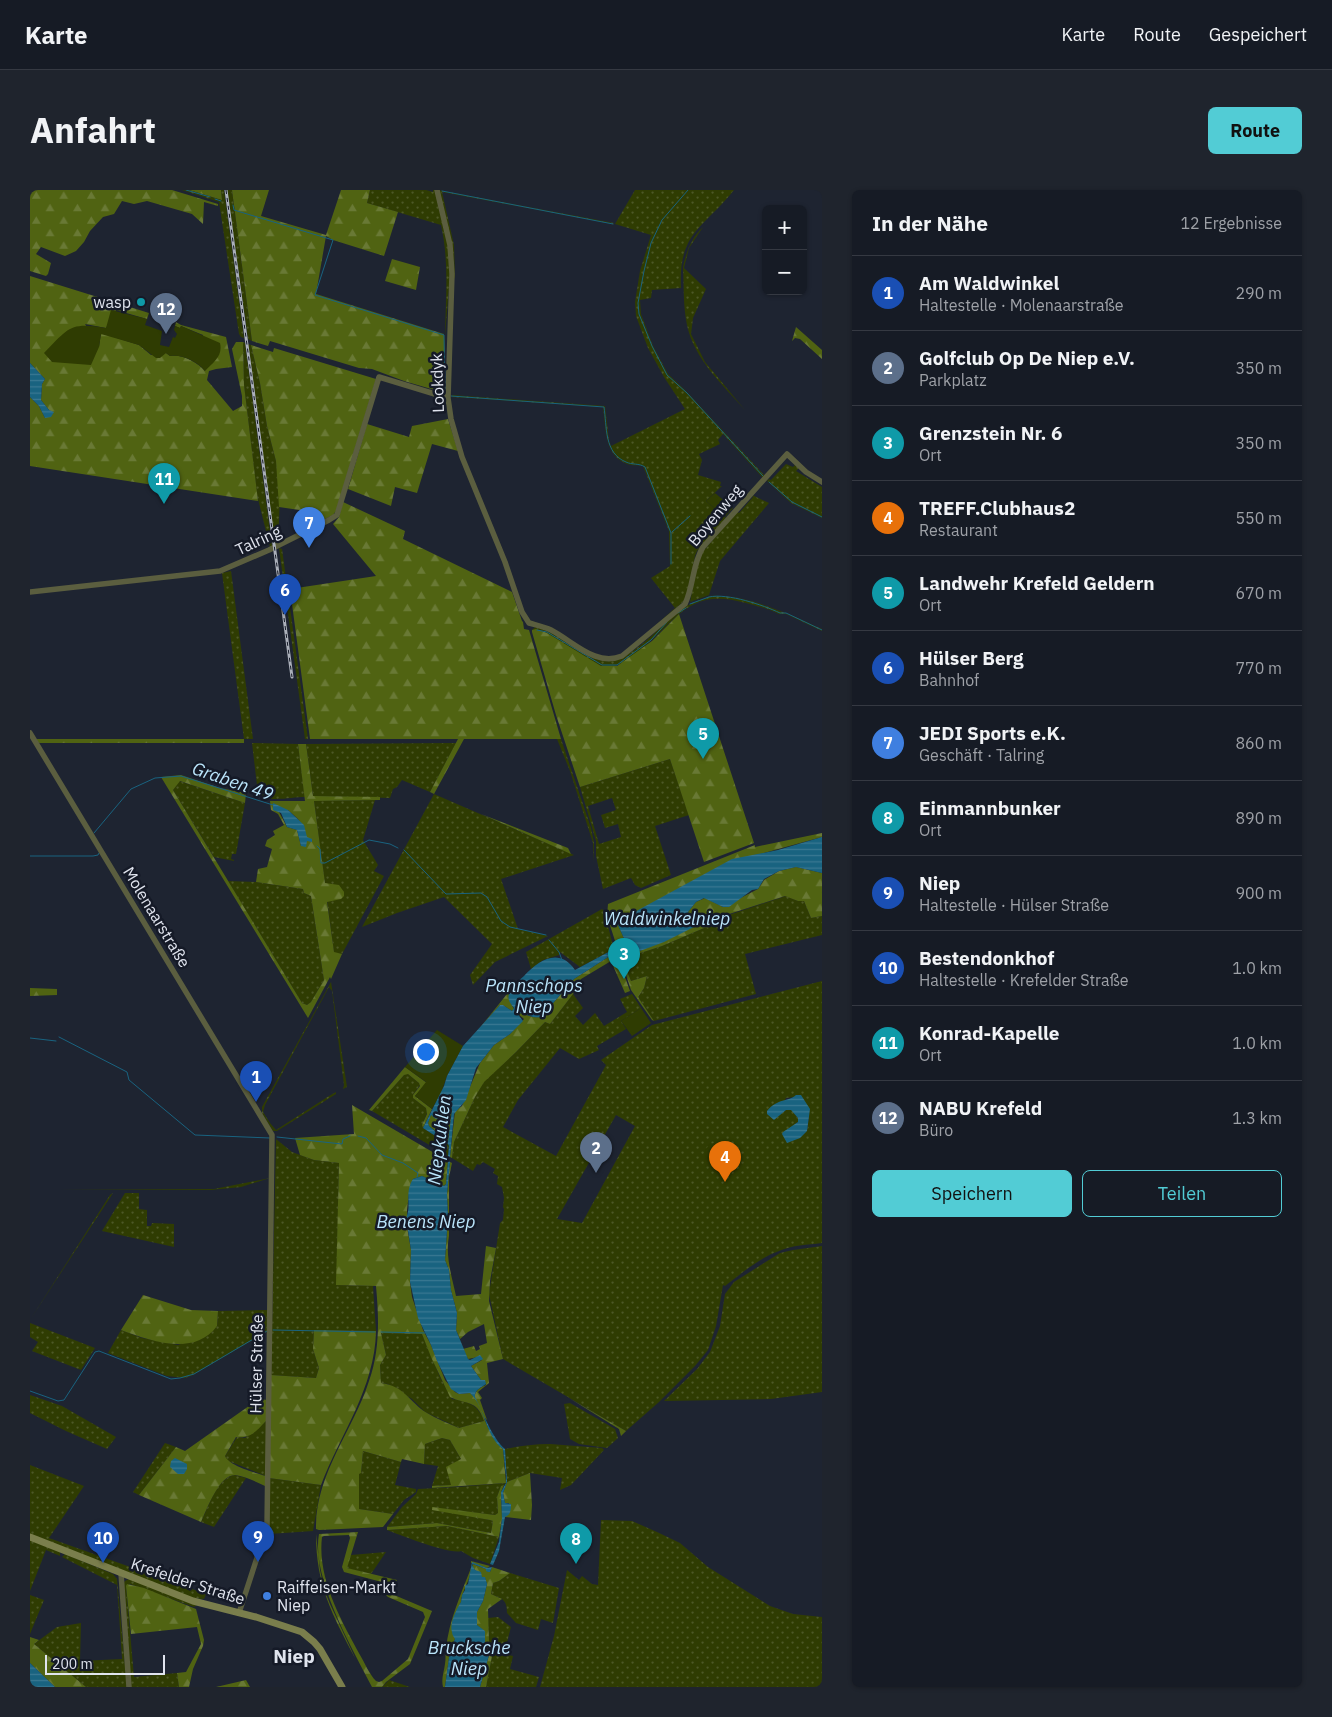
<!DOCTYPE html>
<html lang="de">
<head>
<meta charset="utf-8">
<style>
  :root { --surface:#161b25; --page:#1f242d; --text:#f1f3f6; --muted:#9ea1a7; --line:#353942; --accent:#52ccd5 }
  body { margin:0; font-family:"IBM Plex Sans",sans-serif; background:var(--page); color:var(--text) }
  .controls { position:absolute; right:15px; top:15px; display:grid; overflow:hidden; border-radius:8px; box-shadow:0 1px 4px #0004 }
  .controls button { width:45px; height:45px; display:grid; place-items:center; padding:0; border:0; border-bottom:1px solid var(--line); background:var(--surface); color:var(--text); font:25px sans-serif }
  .scale { position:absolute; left:15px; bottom:12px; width:120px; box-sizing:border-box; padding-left:5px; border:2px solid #e0e4ee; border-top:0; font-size:14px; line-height:18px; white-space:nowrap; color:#e0e4ee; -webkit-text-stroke:4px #151a27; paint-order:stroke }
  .you { position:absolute; left:395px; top:861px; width:18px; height:18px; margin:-12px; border:4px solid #fff; border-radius:50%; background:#1a73e8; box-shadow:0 0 0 8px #1a73e833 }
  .badge { display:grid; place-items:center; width:32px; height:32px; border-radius:50%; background:var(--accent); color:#fff; font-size:16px; font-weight:700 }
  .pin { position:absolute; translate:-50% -41px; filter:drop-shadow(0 1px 2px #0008) }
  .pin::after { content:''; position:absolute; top:26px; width:18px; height:15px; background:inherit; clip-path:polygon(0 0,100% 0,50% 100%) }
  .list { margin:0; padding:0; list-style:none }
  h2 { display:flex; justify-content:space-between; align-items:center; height:65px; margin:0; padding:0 20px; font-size:21px }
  h2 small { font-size:16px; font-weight:400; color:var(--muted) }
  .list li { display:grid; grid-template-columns:32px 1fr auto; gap:15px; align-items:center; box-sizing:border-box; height:75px; padding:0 20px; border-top:1px solid var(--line) }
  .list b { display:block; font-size:19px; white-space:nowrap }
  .list p { margin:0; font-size:16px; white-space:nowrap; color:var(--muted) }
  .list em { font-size:16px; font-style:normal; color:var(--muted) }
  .actions { display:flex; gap:10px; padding:15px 20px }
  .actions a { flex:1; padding:11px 0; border:1px solid var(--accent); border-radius:8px; text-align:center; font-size:18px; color:var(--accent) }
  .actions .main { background:var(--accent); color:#111 }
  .map { position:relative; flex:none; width:792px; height:1497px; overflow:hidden; border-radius:8px }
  header { display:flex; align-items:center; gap:30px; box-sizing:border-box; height:70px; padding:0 25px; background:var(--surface); border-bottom:1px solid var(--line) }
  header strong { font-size:24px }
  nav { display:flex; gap:28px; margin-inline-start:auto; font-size:18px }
  .intro { display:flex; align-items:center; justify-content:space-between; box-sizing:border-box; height:120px; padding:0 30px }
  h1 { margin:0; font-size:35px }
  .button { padding:12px 22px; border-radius:8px; background:var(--accent); color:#111; font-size:18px; font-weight:700 }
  main { display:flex; gap:30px; padding:0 30px }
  aside { flex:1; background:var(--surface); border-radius:8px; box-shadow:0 1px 4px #0004 }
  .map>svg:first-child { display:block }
  .grass { fill:url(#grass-dots); fill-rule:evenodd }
  .forest { fill:url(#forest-firs); fill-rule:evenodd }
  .garden { fill:#2f3c02 }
  .water { fill:url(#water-rules); fill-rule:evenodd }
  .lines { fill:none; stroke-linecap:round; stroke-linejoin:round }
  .stream { stroke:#196380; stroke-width:1 }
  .tertiary { stroke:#5b5e3f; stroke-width:5.5 }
  .secondary { stroke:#7a7e4c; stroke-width:7 }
  .rail-casing { stroke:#abb0ba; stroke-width:3 }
  .rail { stroke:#151a27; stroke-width:1; stroke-dasharray:4; stroke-linecap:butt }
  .culture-dot { fill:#0f9aa8; stroke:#151a27; stroke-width:2 }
  .shop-dot { fill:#3f7fe0; stroke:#151a27; stroke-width:2 }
  .labels { text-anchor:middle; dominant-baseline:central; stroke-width:5; stroke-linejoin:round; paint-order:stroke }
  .poi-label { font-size:16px; fill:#e0e4ee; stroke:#151a27; text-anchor:end }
  .street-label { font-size:16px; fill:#e0e4ee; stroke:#151a27 }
  .water-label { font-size:18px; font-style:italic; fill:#bae5fb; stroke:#151a27 }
  .quarter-label { font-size:19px; font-weight:bold; fill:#e0e4ee; stroke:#151a27 }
</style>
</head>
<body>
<header>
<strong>Karte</strong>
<nav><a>Karte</a><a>Route</a><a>Gespeichert</a></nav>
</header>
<div class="intro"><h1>Anfahrt</h1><a class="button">Route</a></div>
<main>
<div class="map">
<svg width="792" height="1497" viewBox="0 0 792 1497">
  <defs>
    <pattern id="grass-dots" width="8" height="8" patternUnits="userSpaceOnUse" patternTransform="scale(1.25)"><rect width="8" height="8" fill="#2f3c02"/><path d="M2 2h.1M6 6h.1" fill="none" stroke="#4d5827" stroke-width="1.8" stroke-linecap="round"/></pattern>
    <pattern id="forest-firs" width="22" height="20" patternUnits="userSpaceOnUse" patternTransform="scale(1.25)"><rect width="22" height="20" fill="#506312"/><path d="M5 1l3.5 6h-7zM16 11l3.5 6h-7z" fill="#697935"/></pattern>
    <pattern id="water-rules" width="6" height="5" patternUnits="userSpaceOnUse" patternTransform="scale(1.25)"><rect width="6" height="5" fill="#196380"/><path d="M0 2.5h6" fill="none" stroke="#3a7992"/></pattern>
  </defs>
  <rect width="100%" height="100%" fill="#1e2431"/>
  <path class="grass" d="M152 0H159L192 10 191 0H194L214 148 211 147 209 144 189 12Z
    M197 0H202L222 151 218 149Z
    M340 0H396L403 2V0H406L419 58 420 86 415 145V203C415 183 414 162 415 142 416 105 419 71 411 35L337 13Z
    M408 0 584 33 583 34 412 2 424 55 425 88 423 87Z
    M605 0H704C674 38 648 42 651 98L622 100 621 108 610 110 611 124 623 156 638 184 656 201 735 286 733 288 693 244 688 250 690 254 669 264 672 270 668 285 691 292 690 296H692L676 311 696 328 667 361 665 366 658 403 653 412 615 445 645 418 621 388 640 376 639 341 613 276C608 275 603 276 597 274 574 265 576 238 573 217L422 207V205L575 216 579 251 581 256 655 219 634 187 618 158 606 126 605 112 610 81 621 45 585 34Z
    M673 37 659 58 654 78 676 99 663 128 661 144 675 172 715 220C693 195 664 169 657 135 653 116 654 96 653 77 656 62 662 47 673 37Z
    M213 152 215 153 242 356 240 357 227 305 214 195Z
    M218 154 221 155 230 193 237 236 246 271 250 308 248 353 245 354Z
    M756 274 763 277 765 275 769 278 766 281 792 297V328L761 313 737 291 739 289 741 290Z
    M722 305 739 313 690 371 679 405 660 412 669 366 707 322 709 323 723 307Z
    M249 358 252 359 278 549H275Z
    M201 381 223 549H214L192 383Z
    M680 406C714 403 761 425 792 439V441L756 424H749C739 419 728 416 716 413 657 396 647 432 606 463 596 471 588 477 575 477 566 476 519 447 508 441L502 440 505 437C529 441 546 463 570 470 596 479 632 433 652 419 660 413 670 410 680 406Z
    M527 549H531L561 638 564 653 563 672V653L540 581Z
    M222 553 268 554 275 607C261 607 238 613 228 604Z
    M426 553 400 602 372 590 367 597 363 599 360 608 283 606 276 554Z
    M640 569 659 625 625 636 641 685 611 698 605 695 601 688 573 699 566 666V651L550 597ZM582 608 586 620 571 625 575 638 588 634 591 647 569 654 558 616Z
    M149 591 215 613 206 664H202L201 669 204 670V671L184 667 143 600Z
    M404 604 544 665 471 689 488 739 518 746 465 772 443 795 440 785 462 754 414 707 367 723 332 737Z
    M345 610 333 650 348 675 344 681 354 686 312 764 304 763 284 611Z
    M198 691 226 692 273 699 274 703 281 706 294 790 281 812 277 815 272 813Z
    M756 706 768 711H774L781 728 792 726V745L715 764 726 804 624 831 608 807 614 798 617 786 601 791 592 769 632 756 688 732 693 727Z
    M572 719 574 721 584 759 550 777 530 762 529 765 513 770 501 779 496 762Z
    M792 791V1053C777 1055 763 1055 749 1061 729 1068 712 1083 695 1096L693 1095 686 1136 678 1160 665 1176 629 1212 596 1241 473 1169 459 1104 470 1033 473 1030 474 1019 473 1017 474 1008 472 997 467 994 468 986 463 983 465 979 453 972 450 975 447 974 443 981 422 968 424 952 445 907 454 891 486 862 515 832 520 834 543 804 553 818 545 826 553 835 565 823 574 836 597 822 590 809 602 804 611 818 591 831 596 839 567 856 569 860 549 869 530 858 488 910 473 937 526 966 576 875 571 870 622 835ZM764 907 779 926 777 941 765 934 768 932V928L762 920H756L746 927 756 908ZM586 925 605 936 552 1033 527 1029Z
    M301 792 317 897 313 899 314 895 302 801 299 797 235 915 233 922 240 933 246 940 299 906 306 902V904L247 941H243L232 923V917Z
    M375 884H378L389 893 390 895 383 905V908L396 918 397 923 392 935 393 938 418 954 419 956 418 966 342 921Z
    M246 949 262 962 284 970 309 973 307 1095 343 1096 346 1141 284 1140 283 1159 289 1178 286 1188 241 1185Z
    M240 988 211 997 181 1000 29 999H184Z
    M83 1003 0 1130 80 1005Z
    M95 1003H109V1019L117 1020V1036H121L122 1033 144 1034V1057L72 1041Z
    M792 1056V1202L741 1209 634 1211 667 1179 680 1162 690 1136 695 1104 704 1092 750 1063 763 1060Z
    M238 1120V1141L163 1185 155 1188 137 1186 78 1163 91 1140 112 1148 148 1155 187 1136 188 1121Z
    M0 1133 65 1158 51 1180 2 1161 8 1152 0 1147Z
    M351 1143 392 1144 410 1187 422 1209C438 1212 448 1214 454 1231L429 1238 395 1222 382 1209 358 1194 351 1193 350 1175 356 1165Z
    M0 1205 32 1216 86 1247 77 1259 36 1241 0 1223Z
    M540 1213 585 1239 588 1248 577 1258 549 1254 540 1249 534 1214Z
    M236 1231V1286L196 1270 195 1266 207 1247 215 1248Z
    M412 1248 420 1250 431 1269 421 1295 402 1296 408 1276 394 1274 395 1254Z
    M135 1253 146 1257 109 1305 103 1302Z
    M520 1254 572 1258 574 1260 541 1295 530 1300 532 1288 500 1283 477 1292 475 1259C490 1256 504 1254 520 1254Z
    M333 1261 371 1272 365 1295 386 1299V1302L374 1310 363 1324 329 1319V1283H331Z
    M0 1275 54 1296 19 1348 176 1404 174 1409 162 1408 0 1344Z
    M204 1285 216 1288 184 1337 171 1332C179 1316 186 1290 204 1285Z
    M239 1288 291 1295 283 1341 239 1344Z
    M476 1293 474 1295 471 1296 467 1307 468 1323 465 1325 402 1318 460 1330 463 1331 461 1343 407 1333 357 1337 372 1317 386 1304 388 1299 428 1297Z
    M571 1330 602 1331 627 1342 650 1353 678 1377 740 1416 763 1424 792 1427V1497H510L524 1446 537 1380 549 1390 552 1386 562 1394 568 1395Z
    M417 1336 469 1347 460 1374 443 1368 431 1361C421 1365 370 1345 357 1340Z
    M0 1349 30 1361V1366L16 1360 0 1401Z
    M356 1362 341 1384 316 1378 321 1365Z
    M35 1364 83 1384 87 1389 97 1497H56L4 1454 27 1437 51 1433 50 1471 92 1469 87 1395 32 1367Z
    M480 1383 529 1398 523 1433 511 1429 508 1440 486 1433 477 1423C477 1410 473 1409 461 1404L463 1393 469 1391Z
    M99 1389 168 1414 164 1417 100 1394 96 1396 104 1487 147 1483 149 1497H101L93 1394 95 1391Z
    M0 1405 14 1410 0 1444Z
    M468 1427 481 1437 474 1464 483 1466 480 1479 509 1487 506 1497H456L463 1461 459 1451 458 1428Z
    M359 1490 380 1497H352Z"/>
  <path class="forest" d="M0 0H142L188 14V16L174 12 173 34 162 24 117 11 104 14 92 11 84 24 73 27 60 41 54 52 46 61 35 66 11 57 6 64 21 73 18 84 16 86 0 81Z
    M159 0H191L192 10Z
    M202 0H239L231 26 296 45 311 0H340L337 13 368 22 354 66 303 50 296 46 286 104 414 144 415 203 374 191 342 179 329 178 240 151 238 156 222 151Z
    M362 69 390 77 386 100 355 91Z
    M0 86 119 123 117 129 86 120 76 138 55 134 69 157 71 143 109 155 121 165 136 163 140 166C153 164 167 172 175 181L173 145 151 136 150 138 145 136 146 132 151 135 196 147 202 177 186 179 179 181 177 190 203 221 212 216V206L202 159 206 152H213L214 195 228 311 0 276V207L9 216 15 228 19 220 11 210 12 194 15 189 0 173Z
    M766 137 792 160V169L770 149 765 148 762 151Z
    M221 155 243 162 244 158 346 189 306 321 303 325 287 333 283 322 249 317 246 271 237 236 230 193Z
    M418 229 428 261 402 254 387 303 365 297 361 316 318 299 337 234 379 247 382 236Z
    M313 312 375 341 373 349 482 402 492 431 493 432 494 439 499 440 531 549H434L404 604 400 602 428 549H280L260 399 346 386 303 334 309 327Z
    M649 424 724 653 674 672 640 569 550 597 526 525 502 442V440L506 439 517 443 571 476H587L622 451Z
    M6 549H214V553H9Z
    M268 554H276L283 606 350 607V610L284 611 295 693 309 695 314 702V706L311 709 297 712 304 762 312 764 301 789 300 787 278 828 131 587 151 585 190 598 216 603 215 613 150 591 143 600 272 813 277 815 281 812 294 790 281 706 274 703 273 699 226 692 228 679 237 677 242 659 235 656 237 650 245 645 243 641 254 635 248 624 241 620 240 611H275ZM258 620C271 631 281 640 271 656L267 640 257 637 249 622Z
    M451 624 538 658 541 664Z
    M792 643V647L727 665 588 735 596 753 587 757 577 726 578 714 725 655V657Z
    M766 677 792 683V726L781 728 774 711H768L755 706 693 726 688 732 632 756 592 769 601 791 617 786 614 798 608 807 624 831 622 830 601 800 588 761 601 757 660 728 658 722 666 712 675 708 693 717 728 699 734 690 749 681Z
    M586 762 600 801 595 803 581 771 551 789 543 804 520 834 515 832 486 862 454 892 445 907 424 952 422 968 420 967 425 921 432 916 450 873 464 855 480 844 494 829 487 823C495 822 500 829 511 827L544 789Z
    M485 794C479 804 477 808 484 819L482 821 473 815H470L449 839Z
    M0 798 27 799V805L0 806Z
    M375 877 397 893 385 906 402 919 393 938 392 935 397 924 396 918 383 908V905L390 896 389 893 378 884 374 885 342 921 339 920Z
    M420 914 422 916 419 952 399 936 398 933 401 924Z
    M322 915 418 971 416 994 414 996 392 986 383 989 379 1003 377 1020V1037L381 1060 380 1092 382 1107 393 1140 401 1155 415 1190 425 1202 429 1204 440 1203 445 1207C444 1201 451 1197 456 1195L454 1190H451L441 1176 452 1170 448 1167 438 1169 433 1159 444 1156 446 1161 450 1159 449 1156 457 1153 454 1134 438 1142 430 1149 426 1140 427 1123 421 1100 419 1080 415 1070 418 1027 417 1004 420 972 422 973 419 987V1046C415 1066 422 1087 426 1106L451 1104 456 1056 466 1058 460 1091 459 1111 473 1169 457 1173 459 1193 448 1202 452 1208 450 1210 457 1230 454 1227C455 1234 467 1254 473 1259L476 1293 402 1298V1296L421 1295 416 1277 431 1269 420 1250 412 1248 395 1254 394 1274 372 1269 371 1272 333 1261 331 1283 329 1284V1319L363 1324 353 1337 289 1340 286 1339C285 1284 323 1241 339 1191 350 1160 349 1129 346 1096L306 1095 309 973 284 970 270 965 265 948 324 944ZM351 1143 392 1144 401 1167 420 1207C436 1215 447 1209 454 1231L429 1238C418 1233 407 1229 397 1223 379 1212 375 1196 351 1193L350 1175 356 1165Z
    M113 1105 161 1120 188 1121 187 1136C164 1167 121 1151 91 1140Z
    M284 1140 346 1141C345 1198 310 1245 291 1295L239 1288 241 1185 286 1188 289 1178 283 1159Z
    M539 1208 596 1241 591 1246 589 1239Z
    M229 1209 237 1210 236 1231C226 1241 221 1249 206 1247L195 1266C199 1276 226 1283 236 1286L235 1296C226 1292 215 1286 205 1285 189 1285 177 1319 171 1332L109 1305 146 1257 155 1261Z
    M500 1283 502 1315 501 1330 475 1327 479 1313H475L473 1303 477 1292Z
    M474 1295 471 1302 472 1329 469 1347 417 1336 357 1340V1337L407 1333 461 1343 463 1331 460 1330 402 1320V1317L465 1325 468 1323 467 1307 471 1296Z
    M328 1342 317 1378 367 1390 363 1395 314 1382 312 1377 320 1348 319 1345 294 1346 292 1347C287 1388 311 1430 330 1465 335 1473 339 1484 346 1491L349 1492 352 1491 378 1469 395 1427 393 1422 358 1407 356 1405 357 1402 402 1421 380 1474 356 1492 352 1497H342C322 1458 281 1388 289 1344Z
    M286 1344 290 1380 294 1399 300 1414 325 1468C302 1424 286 1395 286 1344Z
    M441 1371 460 1376 457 1378 441 1373C443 1388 431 1401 431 1412L423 1434 425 1449 420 1460 415 1497H413C411 1489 414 1482 415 1474 416 1469 415 1464 416 1459 419 1430 431 1404 441 1378Z
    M443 1374 456 1379 458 1382H460L462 1377 480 1383 469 1391 463 1393 461 1404 472 1409 458 1419 459 1451 463 1461 456 1497H450L459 1465 455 1457 454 1441 447 1435V1422L453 1411 457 1394 455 1388 452 1387 442 1377Z
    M97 1394 114 1398 166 1419 174 1450 173 1456 163 1479 159 1497H149L147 1483 156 1482 171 1454 167 1437 101 1444 96 1396Z
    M0 1447 9 1450 4 1454 56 1497H25L0 1473Z
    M216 1490 220 1497H186Z"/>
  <path class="garden" d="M81 120 117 129 115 135 132 141 130 155 139 157 143 147 145 148 147 144 144 140 145 136 150 138 151 136 190 153C193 166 184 172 175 181 168 172 153 164 140 166L136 163 130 168H126L109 155 71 144 69 157 61 175 22 172 14 163C39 138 39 132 76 138Z
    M685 303 703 318 695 327 676 311Z
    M611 818 621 833 602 846 591 831Z
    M407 840 433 856 417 886 411 903 402 919 385 906 396 892 375 877Z
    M675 964a11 11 0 1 1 22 0a11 11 0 1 1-22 0Z"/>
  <path class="water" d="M0 173 15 189 12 194 11 210 19 220 24 222 21 227 15 228 9 216 0 207Z
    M243 613 258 620 274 635 277 647 282 649V652L277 651 276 657 271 656 267 640 257 637 251 623 243 620Z
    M792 647V683L766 677 749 681 734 689 728 699 722 700 699 717H693L674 708 666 712 658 722 660 728 668 733 666 736 634 752 610 761 601 757 588 761 587 757 596 753 588 735 589 731 599 725 702 669 748 660Z
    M584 759 586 762 544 789 511 827C501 829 496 822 487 823L493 831 480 844 464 855 446 878 436 910 424 924 420 967 418 966 419 956 418 954 393 938 414 896 417 886 433 856 470 815H473L482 821 484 818C481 814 477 810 479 804 481 797 488 791 494 786 509 770 529 757 545 780ZM420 914 422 920 418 952 399 936 398 933 401 925 406 929 409 928 418 915Z
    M766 905H771L780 919 777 941 770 948 757 953 752 944 753 942 768 932V928L761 920H756L744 930 737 924V921C748 908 758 912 766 905Z
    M418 971 420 972 417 1004 418 1027 415 1070 419 1080 421 1100 427 1123 426 1140 438 1169 440 1170 450 1165 453 1169 441 1176 451 1190H455L456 1194C452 1197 444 1200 445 1207 453 1222 462 1248 475 1259L477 1292 473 1303 475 1313 481 1314C481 1319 481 1325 475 1327L469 1361 463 1375 460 1374 469 1352 472 1329 471 1302 476 1293V1286L473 1259C455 1246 456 1218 440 1203L429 1204 421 1199 407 1171 401 1155 388 1128 380 1092 381 1060 376 1028C382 1016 374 1003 383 989L392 986 414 996 416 994Z
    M145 1268 157 1274V1279L154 1284H148L140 1277 141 1271Z
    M442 1372 457 1378 462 1377 460 1382H458L456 1381V1379L443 1374 442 1375 445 1380 451 1382 452 1387H455L457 1394 453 1411 447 1422V1435L455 1441V1457L459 1465 450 1497H415L420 1460 425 1449C424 1447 422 1445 422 1442 419 1434 427 1418 431 1412L432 1405 435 1400V1396L438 1394Z
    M0 1473 25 1497H0Z"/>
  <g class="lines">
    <path class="stream" d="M156 0 180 7
      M658 0 632 30 621 53 614 81 608 113 609 124 622 156 637 185 657 203 733 286
      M412 1 583 34
      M185 9 191 11
      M203 15 204 20 303 50 285 105 414 145 415 202
      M421 206 574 217C577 237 574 263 596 272 602 275 609 273 615 277L641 343V374
      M739 292 762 312 792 327
      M642 342 660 326
      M660 414C666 412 673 409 679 407 698 403 733 415 750 423H756L792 440
      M648 423 656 418
      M507 440 517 442 572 475H587L621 450 637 432
      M64 643 101 599 125 588 151 586 243 615
      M287 656 290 659 291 673H295L339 650 360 654 368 658
      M374 660 416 704 451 703 457 707 471 731 480 737 516 745
      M0 666H63L68 665 69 663
      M519 750 529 762 532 770
      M29 847 97 882 99 890 165 945 240 948
      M0 848 26 851
      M328 946 336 948 352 965 373 973 388 983 387 987
      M247 947 312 954 313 949 320 946
      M243 1140 345 1142
      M351 1142 395 1143
      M0 1201 28 1211 34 1210 65 1162 69 1161 141 1189 150 1188 164 1184 237 1141"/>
    <path class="tertiary" d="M407 0 420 55 422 84 418 208 421 229 432 267 475 372 492 422 499 433C506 435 515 437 521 440 544 452 566 477 592 466L655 414C664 395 662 375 673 357L757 264 776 282 792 292
      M0 402 190 381 239 360 299 330 307 325 349 187 418 208
      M0 543 242 945 237 1337 209 1423
      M91 1383 99 1497"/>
    <path class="secondary" d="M0 1347 163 1411 226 1427 272 1442 284 1452 290 1459 312 1497"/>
    <g class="rail-casing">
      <path id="rail" d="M196 0 262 487"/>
    </g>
    <use href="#rail" class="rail"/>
  </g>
  <circle class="culture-dot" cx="111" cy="112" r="5"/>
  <circle class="shop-dot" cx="237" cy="1406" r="5"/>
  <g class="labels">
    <g class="poi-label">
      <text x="101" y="112">wasp</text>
      <text x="247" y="1397" text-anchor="start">Raiffeisen-Markt<tspan x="247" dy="18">Niep</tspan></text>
    </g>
    <g class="street-label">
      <text transform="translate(407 193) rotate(-92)">Lookdyk</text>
      <text transform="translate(685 325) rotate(-50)">Boyenweg</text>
      <text transform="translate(228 350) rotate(-25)">Talring</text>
      <text transform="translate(127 727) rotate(59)">Molenaarstraße</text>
      <text transform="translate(226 1174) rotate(-89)">Hülser Straße</text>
      <text transform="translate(158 1391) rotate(18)">Krefelder Straße</text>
    </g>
    <g class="water-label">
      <text transform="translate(203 591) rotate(19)">Graben 49</text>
      <text x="637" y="728">Waldwinkelniep</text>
      <text x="504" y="795">Pannschops<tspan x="504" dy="21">Niep</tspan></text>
      <text transform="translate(409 950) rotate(-83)">Niepkuhlen</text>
      <text x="396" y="1031">Benens Niep</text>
      <text x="439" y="1457">Brucksche<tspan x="439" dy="21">Niep</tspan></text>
    </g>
    <g class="quarter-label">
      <text x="264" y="1466">Niep</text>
    </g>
  </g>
</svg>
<div class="controls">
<button>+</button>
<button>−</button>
</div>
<div class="scale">200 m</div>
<div class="you"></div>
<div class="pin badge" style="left:226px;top:912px;background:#1a4fb4">1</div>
<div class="pin badge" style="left:566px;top:983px;background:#5c6f8a">2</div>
<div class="pin badge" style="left:594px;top:789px;background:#0f9aa8">3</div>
<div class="pin badge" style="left:695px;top:992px;background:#e8710a">4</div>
<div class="pin badge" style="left:673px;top:569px;background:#0f9aa8">5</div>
<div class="pin badge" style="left:255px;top:425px;background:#1a4fb4">6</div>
<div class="pin badge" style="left:279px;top:358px;background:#3f7fe0">7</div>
<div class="pin badge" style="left:546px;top:1374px;background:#0f9aa8">8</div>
<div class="pin badge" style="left:228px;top:1372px;background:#1a4fb4">9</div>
<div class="pin badge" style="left:73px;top:1373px;background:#1a4fb4">10</div>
<div class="pin badge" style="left:134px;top:314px;background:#0f9aa8">11</div>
<div class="pin badge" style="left:136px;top:144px;background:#5c6f8a">12</div>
</div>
<aside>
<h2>In der Nähe<small>12 Ergebnisse</small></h2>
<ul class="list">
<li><span class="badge" style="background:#1a4fb4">1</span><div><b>Am Waldwinkel</b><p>Haltestelle · Molenaarstraße</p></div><em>290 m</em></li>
<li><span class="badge" style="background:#5c6f8a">2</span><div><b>Golfclub Op De Niep e.V.</b><p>Parkplatz</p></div><em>350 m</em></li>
<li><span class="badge" style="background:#0f9aa8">3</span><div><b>Grenzstein Nr. 6</b><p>Ort</p></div><em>350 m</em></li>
<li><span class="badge" style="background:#e8710a">4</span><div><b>TREFF.Clubhaus2</b><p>Restaurant</p></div><em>550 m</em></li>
<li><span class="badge" style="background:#0f9aa8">5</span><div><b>Landwehr Krefeld Geldern</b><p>Ort</p></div><em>670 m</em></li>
<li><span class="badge" style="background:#1a4fb4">6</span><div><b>Hülser Berg</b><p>Bahnhof</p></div><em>770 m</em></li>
<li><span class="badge" style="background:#3f7fe0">7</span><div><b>JEDI Sports e.K.</b><p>Geschäft · Talring</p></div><em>860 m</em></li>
<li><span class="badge" style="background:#0f9aa8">8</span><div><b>Einmannbunker</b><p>Ort</p></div><em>890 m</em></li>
<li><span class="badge" style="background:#1a4fb4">9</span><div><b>Niep</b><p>Haltestelle · Hülser Straße</p></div><em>900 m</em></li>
<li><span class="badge" style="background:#1a4fb4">10</span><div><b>Bestendonkhof</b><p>Haltestelle · Krefelder Straße</p></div><em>1.0 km</em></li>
<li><span class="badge" style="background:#0f9aa8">11</span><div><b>Konrad-Kapelle</b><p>Ort</p></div><em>1.0 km</em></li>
<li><span class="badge" style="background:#5c6f8a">12</span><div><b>NABU Krefeld</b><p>Büro</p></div><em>1.3 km</em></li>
</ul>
<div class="actions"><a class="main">Speichern</a><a>Teilen</a></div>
</aside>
</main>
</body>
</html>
